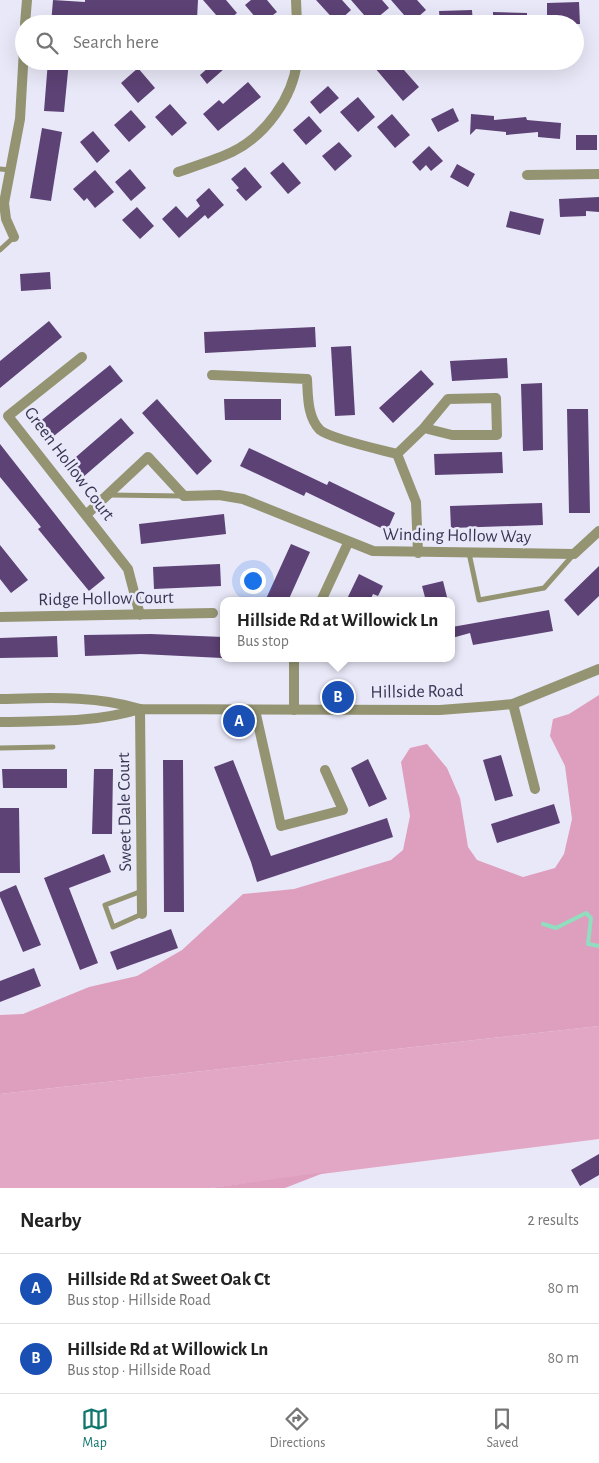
<!DOCTYPE html>
<html lang="en">
<head>
<meta charset="utf-8">
<style>
  :root { --surface:#fff; --page:#f6f6f6; --text:#222; --muted:#767676; --line:#e0e0e0; --accent:#0f766e }
  body { margin:0; font-family:"Alegreya Sans",sans-serif; background:var(--page); color:var(--text) }
  .you { position:absolute; left:252px; top:580px; width:18px; height:18px; margin:-12px; border:4px solid #fff; border-radius:50%; background:#1a73e8; box-shadow:0 0 0 8px #1a73e833 }
  .badge { display:grid; place-items:center; width:32px; height:32px; border-radius:50%; background:var(--accent); color:#fff; font-size:16px; font-weight:700 }
  .pin { position:absolute; translate:-50% -50%; border:2px solid #fff; box-shadow:0 1px 5px #0006 }
  .popup { position:absolute; left:220px; top:597px; width:235px; height:65px; box-sizing:border-box; display:grid; place-content:center; border-radius:10px; background:var(--surface); filter:drop-shadow(0 1px 4px #0005); font-size:16px; white-space:nowrap; color:var(--muted) }
  .popup b { font-size:19px; color:var(--text) }
  .popup::after { content:''; position:absolute; left:50%; top:100%; margin-left:-10px; border:10px solid transparent; border-top-color:var(--surface) }
  .list { margin:0; padding:0; list-style:none }
  h2 { display:flex; justify-content:space-between; align-items:center; height:65px; margin:0; padding:0 20px; font-size:21px }
  h2 small { font-size:16px; font-weight:400; color:var(--muted) }
  .list li { display:grid; grid-template-columns:32px 1fr auto; gap:15px; align-items:center; box-sizing:border-box; height:70px; padding:0 20px; border-top:1px solid var(--line) }
  .list b { display:block; font-size:19px; white-space:nowrap }
  .list p { margin:0; font-size:16px; white-space:nowrap; color:var(--muted) }
  .list em { font-size:16px; font-style:normal; color:var(--muted) }
  .icon { flex:none; width:28px; height:28px; fill:none; stroke:currentColor; stroke-width:2; stroke-linecap:round; stroke-linejoin:round }
  .map { position:relative; flex:none; width:599px; height:1188px; overflow:hidden }
  .search { position:absolute; background:var(--surface); box-shadow:0 5px 20px #0002; left:15px; right:15px; top:15px; height:55px; display:flex; align-items:center; gap:12px; box-sizing:border-box; padding:0 18px; border-radius:28px; color:var(--muted); font-size:19px }
  .sheet { height:205px; background:var(--surface) }
  nav { display:flex; justify-content:space-around; align-items:center; box-sizing:border-box; height:70px; border-top:1px solid var(--line); background:var(--surface); font-size:14px; color:var(--muted) }
  nav a { display:grid; justify-items:center; gap:2px }
  nav .on { color:var(--accent) }
  .map>svg:first-child { display:block }
  .green { fill:#e2a7c4 }
  .forest { fill:#de9ebe }
  .lines { fill:none; stroke-linecap:round; stroke-linejoin:round }
  .stream { stroke:#91ddbf; stroke-width:4 }
  .building { fill:#5d4275 }
  .service { stroke:#949473; stroke-width:5 }
  .minor { stroke:#949473; stroke-width:10 }
  .tertiary { stroke:#949473; stroke-width:10 }
  .labels { text-anchor:middle; dominant-baseline:central; stroke-width:5; stroke-linejoin:round; paint-order:stroke }
  .street-label { font-size:18px; fill:#383554; stroke:#e9e8f8 }
</style>
</head>
<body>
<div class="map">
<svg width="599" height="1188" viewBox="0 0 599 1188">
  <rect width="100%" height="100%" fill="#e9e8f8"/>
  <path class="green" d="M599 1026V1139L210 1188H0V1094Z"/>
  <path class="forest" d="M599 695V1026L0 1094V1015L23 1014 89 987 137 976 182 950 243 894 294 889 391 860 403 850 410 816 401 762 410 748 427 744 447 768 460 798 468 847 477 860 523 877 555 868 564 854 572 819 565 766 550 736 553 719 569 714Z
    M326 1172 285 1188H210Z"/>
  <g class="lines">
    <path class="stream" d="M543 924 556 928 586 913 591 918 588 944 599 946"/>
  </g>
  <path class="building" d="M53 0 85 2V0H198L197 19 159 16 158 21 115 18 73 20 72 24H51Z
    M203 0H226L237 13 224 24Z
    M251 0H267L277 12 261 24 245 5Z
    M316 0H342L351 10 337 23Z
    M351 0H382L389 8 371 23Z
    M391 0H417L426 10 411 23Z
    M579 2 580 24H547V3Z
    M472 10 473 24H440L439 11Z
    M493 12 527 13V24H493Z
    M48 61H69L64 112 44 111Z
    M205 61H233L207 84 200 75 209 67Z
    M369 61H396L419 87 403 101Z
    M138 68 155 88 138 103 121 83Z
    M248 82 261 97 218 131 203 114 219 100 223 104Z
    M328 86 339 98 320 114 310 102Z
    M358 97 375 117 358 132 340 112Z
    M170 104 187 123 172 136 155 117Z
    M453 108 459 121 438 132 431 119Z
    M131 110 146 127 129 142 114 125Z
    M392 114 410 135 395 148 377 127Z
    M471 114 494 116V120L526 117 527 120 561 123 560 139 538 137V132L506 135V132L476 129 470 135Z
    M309 116 322 131 306 145 293 130Z
    M42 128 62 132 51 201 30 198Z
    M93 131 110 151 97 163 80 142Z
    M576 135H597V150H576Z
    M339 142 352 156 335 171 322 156Z
    M429 146 443 161 431 171 426 165 420 171 412 162Z
    M283 162 301 183 288 194 270 173Z
    M457 164 475 174 468 187 450 177Z
    M245 167 262 187 246 201 236 190 239 188 231 179Z
    M130 169 146 188 131 201 115 182Z
    M95 170 114 192 95 208 87 198 84 201 73 189Z
    M209 188 224 205 208 219 205 215 179 238 162 219 176 206 187 218 200 206 196 200Z
    M599 197V212L586 211V216L560 217 559 199Z
    M137 207 154 226 140 239 122 220Z
    M510 211 544 219 540 235 506 227Z
    M50 272 51 289 21 291 20 274Z
    M49 321 62 337 0 388V361Z
    M315 327 316 347 205 353 204 332Z
    M351 346 355 415 335 416 331 347Z
    M507 358 508 378 452 381 450 361Z
    M110 365 123 381 50 439 38 423Z
    M421 370 434 384 393 423 379 408Z
    M542 383 543 450 523 451 521 384Z
    M157 399 212 461 197 475 142 413Z
    M224 399H281V420H225Z
    M567 409H588L590 513H569Z
    M121 418 134 433 82 478 69 463Z
    M0 444 105 578 89 591 38 529 41 527 0 477Z
    M249 448 327 485 329 481 395 513 387 531 306 492 304 496 240 466Z
    M502 452 503 473 435 475 434 454Z
    M542 503 543 525 451 528 450 506Z
    M224 514 226 534 141 544 139 524Z
    M291 544 310 552 288 601H265Z
    M0 545 28 580 11 593 0 579Z
    M220 564 221 586 154 589 153 567Z
    M599 566V596L578 616 564 600Z
    M359 574 383 586 378 596 373 594 370 601H346Z
    M443 581 448 601H426L422 586Z
    M549 610 553 631 473 645 470 633 452 638V627Z
    M151 634 223 637 222 658 141 654 85 656 84 635Z
    M57 636 58 657 0 658V638Z
    M501 755 513 796 495 801 483 760Z
    M368 759 387 799 369 807 351 768Z
    M163 760H183L184 912H164Z
    M233 760 271 856 387 818 393 837 257 882 251 862 214 767Z
    M2 769H67V788H3Z
    M94 769H113L112 834H92Z
    M554 804 560 823 497 843 491 824Z
    M0 808H19L20 873H0Z
    M104 854 111 872 69 888 98 963 80 970 44 878Z
    M16 885 41 945 23 952 0 897V892Z
    M171 929 178 948 117 970 110 952Z
    M34 968 41 986 0 1002V981Z
    M599 1154V1175L580 1186 571 1170Z"/>
  <g class="lines">
    <path class="service" d="M0 169 10 170
      M0 250 14 237
      M109 495 183 496
      M469 553 479 600 544 588 574 554
      M0 748 53 747
      M142 914 113 927 105 905 142 891"/>
    <path class="minor" d="M296 0 297 24
      M25 24 27 0
      M178 172C195 166 215 160 232 152 265 136 293 98 297 61
      M527 175 599 174
      M14 237 6 219 4 203 20 119 24 49
      M82 357 8 416 128 569 140 615
      M212 375 307 379C308 395 307 417 320 430 331 439 382 450 397 454
      M397 454 424 428 452 435H497L496 398 448 399 424 428
      M397 454 416 502 418 553
      M86 515 148 457 184 496 219 495 243 499 373 551 574 554 599 531
      M321 601 348 543
      M0 617 213 613
      M513 704 535 789
      M140 709 142 914
      M255 710 281 826 343 810 325 770
      M294 710V658"/>
    <path class="tertiary" d="M0 699C47 698 95 695 140 709
      M0 722C47 721 95 723 140 709L440 710 492 706 513 704 599 669"/>
  </g>
  <g class="labels">
    <g class="street-label">
      <text transform="translate(69 464) rotate(53)">Green Hollow Court</text>
      <text transform="translate(457 536) rotate(1)">Winding Hollow Way</text>
      <text transform="translate(106 599) rotate(-1)">Ridge Hollow Court</text>
      <text transform="translate(417 692) rotate(-1)">Hillside Road</text>
      <text transform="translate(125 812) rotate(-91)">Sweet Dale Court</text>
    </g>
  </g>
</svg>
<div class="you"></div>
<div class="pin badge" style="left:239px;top:721px;background:#1a4fb4">A</div>
<div class="pin badge" style="left:338px;top:697px;background:#1a4fb4">B</div>
<div class="popup"><b>Hillside Rd at Willowick Ln</b>Bus stop</div>
<div class="search"><svg class="icon" aria-label="search" viewBox="0 0 24 24"><circle cx="10" cy="10" r="6"/><path d="M15 15l6 6"/></svg>Search here</div>
</div>
<section class="sheet">
<h2>Nearby<small>2 results</small></h2>
<ul class="list">
<li><span class="badge" style="background:#1a4fb4">A</span><div><b>Hillside Rd at Sweet Oak Ct</b><p>Bus stop · Hillside Road</p></div><em>80 m</em></li>
<li><span class="badge" style="background:#1a4fb4">B</span><div><b>Hillside Rd at Willowick Ln</b><p>Bus stop · Hillside Road</p></div><em>80 m</em></li>
</ul>
</section>
<nav>
<a class="on"><svg class="icon" aria-label="map" viewBox="0 0 24 24"><path d="M3 6l6-2 6 2 6-2v14l-6 2-6-2-6 2zM9 4v14M15 6v14"/></svg>Map</a>
<a><svg class="icon" aria-label="directions" viewBox="0 0 24 24"><path d="M12 3l9 9-9 9-9-9zM9 14v-3h6M13 9l2 2-2 2"/></svg>Directions</a>
<a><svg class="icon" aria-label="saved" viewBox="0 0 24 24"><path d="M7 4h10v16l-5-4-5 4z"/></svg>Saved</a>
</nav>
</body>
</html>
